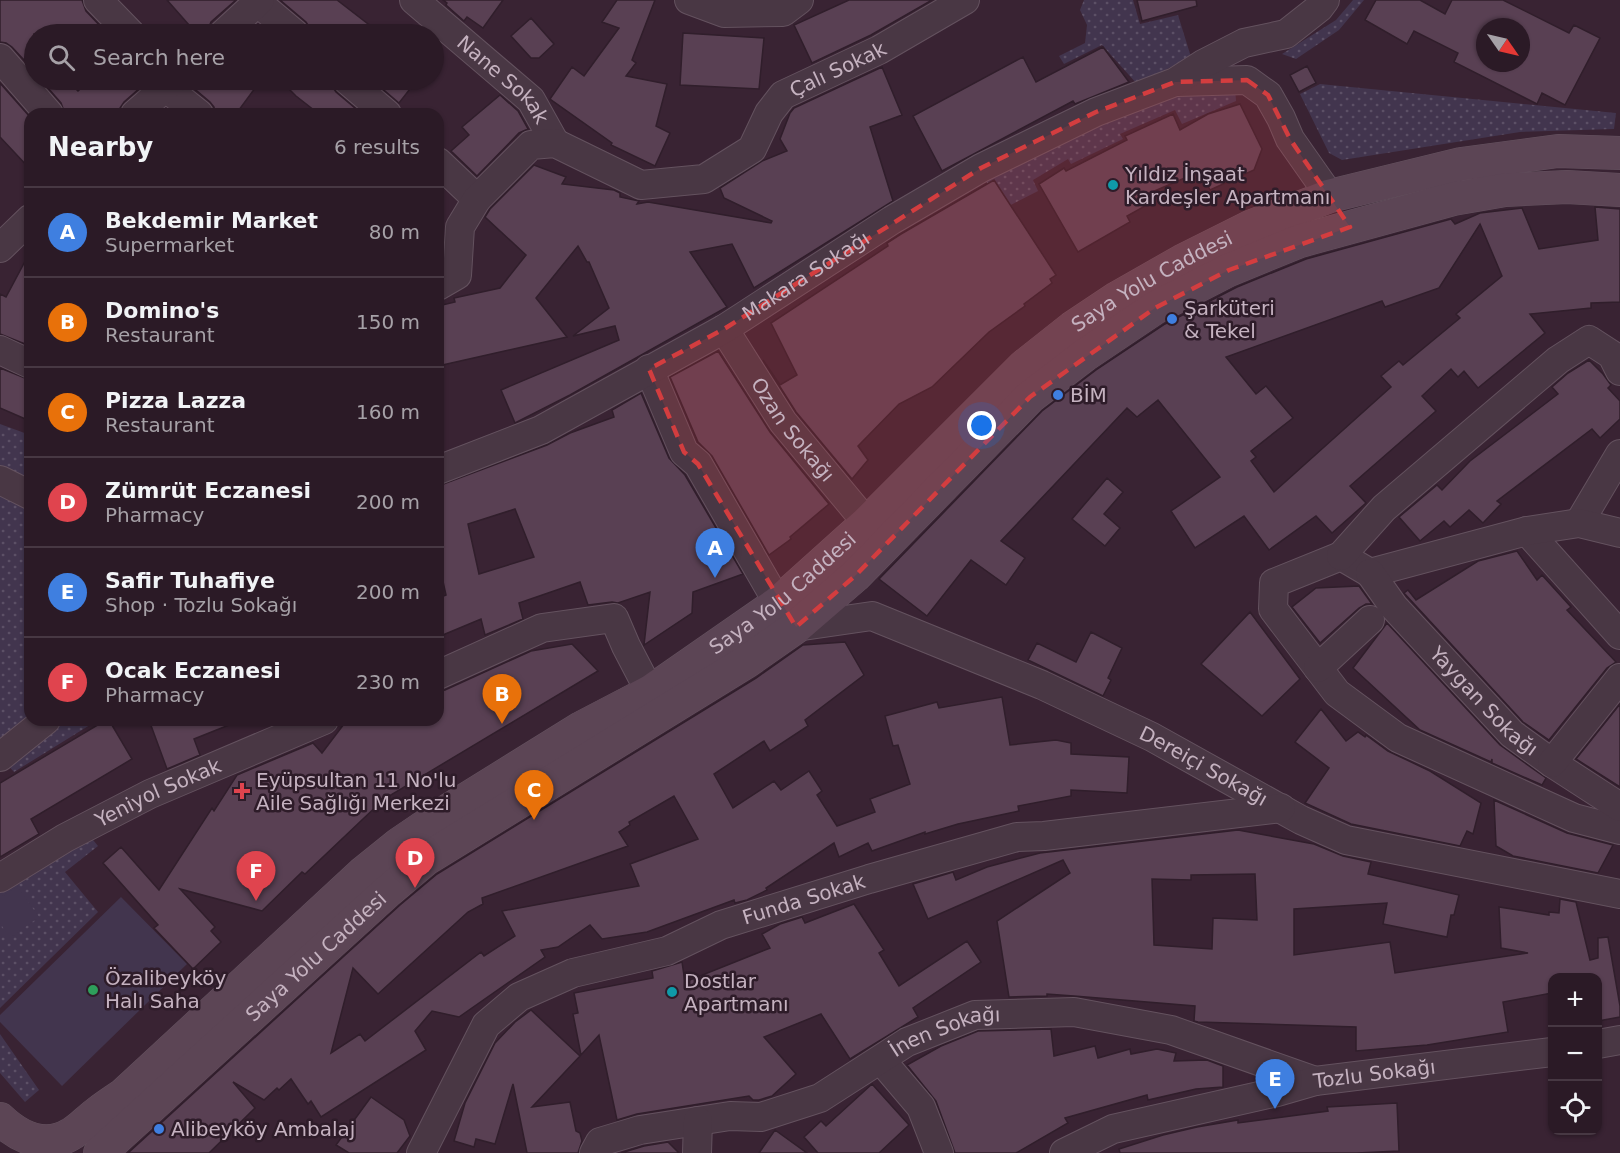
<!DOCTYPE html>
<html lang="en">
<head>
<meta charset="utf-8">
<style>
  :root { --surface:#2b1a26; --page:#33232e; --text:#f1f3f6; --muted:#a6a1a7; --line:#473843; --accent:#db2777 }
  body { margin:0; font-family:"DejaVu Sans",sans-serif; background:var(--page); color:var(--text) }
  .controls { position:absolute; right:18px; bottom:18px; display:grid; overflow:hidden; border-radius:12px; box-shadow:0 2px 4px #0004 }
  .controls button { width:54px; height:54px; display:grid; place-items:center; padding:0; border:0; border-bottom:2px solid var(--line); background:var(--surface); color:var(--text); font:30px sans-serif }
  .compass { position:absolute; left:1476px; top:18px; width:54px; height:54px; border-radius:50%; background:var(--surface); box-shadow:0 2px 4px #0004; rotate:124deg }
  .you { position:absolute; left:982px; top:426px; width:21px; height:21px; margin:-15px; border:4px solid #fff; border-radius:50%; background:#1a73e8; box-shadow:0 0 0 9px #1a73e833 }
  .badge { display:grid; place-items:center; width:39px; height:39px; border-radius:50%; background:var(--accent); color:#fff; font-size:20px; font-weight:700 }
  .pin { position:absolute; translate:-50% -50px; filter:drop-shadow(0 2px 3px #0008) }
  .pin::after { content:''; position:absolute; top:32px; width:21px; height:18px; background:inherit; clip-path:polygon(0 0,100% 0,50% 100%) }
  .list { margin:0; padding:0; list-style:none }
  h2 { display:flex; justify-content:space-between; align-items:center; height:78px; margin:0; padding:0 24px; font-size:26px }
  h2 small { font-size:20px; font-weight:400; color:var(--muted) }
  .list li { display:grid; grid-template-columns:39px 1fr auto; gap:18px; align-items:center; box-sizing:border-box; height:90px; padding:0 24px; border-top:2px solid var(--line) }
  .list b { display:block; font-size:22px; white-space:nowrap }
  .list p { margin:0; font-size:20px; white-space:nowrap; color:var(--muted) }
  .list em { font-size:20px; font-style:normal; color:var(--muted) }
  .icon { flex:none; width:33px; height:33px; fill:none; stroke:currentColor; stroke-width:2; stroke-linecap:round; stroke-linejoin:round }
  .map { position:relative; flex:none; width:1620px; height:1153px; overflow:hidden }
  .search { position:absolute; background:var(--surface); box-shadow:0 2px 4px #0004; left:24px; top:24px; width:420px; height:66px; display:flex; align-items:center; gap:15px; box-sizing:border-box; padding:0 21px; border-radius:33px; color:var(--muted); font-size:22px }
  .panel { position:absolute; background:var(--surface); box-shadow:0 2px 4px #0004; left:24px; top:108px; width:420px; height:618px; border-radius:18px }
  .map>svg:first-child { display:block }
  .grass { fill:url(#grass-dots) }
  .park { fill:#42354e }
  .building { fill:#594053; stroke:#301e2b; stroke-width:1.5; fill-rule:evenodd }
  .lines { fill:none; stroke-linecap:round; stroke-linejoin:round }
  .street-casing { stroke:#64525f; stroke-width:30 }
  .secondary-casing { stroke:#64525f; stroke-width:34 }
  .street { stroke:#493744; stroke-width:28 }
  .secondary { stroke:#5c4555; stroke-width:33 }
  .marked { fill:#d33d3f; fill-opacity:0.2; stroke:#d33d3f; stroke-width:4.5; stroke-dasharray:12 8; stroke-linejoin:round }
  .culture-dot { fill:#0f9aa8; stroke:#2e1c29; stroke-width:2 }
  .shop-dot { fill:#3f7fe0; stroke:#2e1c29; stroke-width:2 }
  .health-dot { fill:#e0444e; stroke:#2e1c29; stroke-width:2 }
  .leisure-dot { fill:#2e9e5b; stroke:#2e1c29; stroke-width:2 }
  .labels { text-anchor:middle; dominant-baseline:central; stroke-width:5; stroke-linejoin:round; paint-order:stroke }
  .street-label { font-size:20px; fill:#c5b2c0; stroke:#2e1c29 }
  .poi-label { font-size:20px; fill:#c5b2c0; stroke:#2e1c29; text-anchor:start }
</style>
</head>
<body>
<div class="map">
<svg width="1620" height="1153" viewBox="0 0 1620 1153">
  <defs>
    <pattern id="grass-dots" width="8" height="8" patternUnits="userSpaceOnUse" patternTransform="scale(1.5)"><rect width="8" height="8" fill="#42354e"/><path d="M2 2h.1M6 6h.1" fill="none" stroke="#5c5066" stroke-width="1.8" stroke-linecap="round"/></pattern>
  </defs>
  <rect width="100%" height="100%" fill="#392333"/>
  <path class="grass" d="M1084 0H1133L1140 24 1178 15 1191 57 1137 84 1102 45 1064 64 1059 56 1085 43 1087 25 1080 10Z
    M1353 0H1364L1339 30 1296 59 1282 54 1336 20Z
    M1320 84 1616 113 1614 129 1520 132 1342 160 1329 153 1300 94Z
    M1235 88 1236 101 1182 124 1175 110 1120 134 1123 139 1071 164 1068 159 1033 180 1038 191 1007 207 979 173 1149 95Z
    M0 424 30 435V481L0 467Z
    M0 492 26 508 30 536V717L0 741Z
    M56 720H98L14 772 4 761Z
    M89 835 98 846 65 872 98 912 0 1008V892Z
    M0 1034 39 1090 25 1102 0 1073Z"/>
  <path class="park" d="M17 886 39 917 10 938 0 923V898Z
    M121 897 187 964 62 1086 0 1022V1015Z"/>
  <path class="building" d="M0 0H82L86 11 104 30 100 34H34V46L24 60 12 47 6 43 0 42Z
    M167 0H236L211 22 208 29 207 34H197Z
    M280 0H337L381 34H311L310 28 306 22Z
    M443 0H503L483 28 467 17 464 21 446 5 447 3Z
    M617 0H655L632 60 636 63 626 76 667 84 656 126 670 133 655 166 611 145 612 143 550 99 572 67 584 76 619 28 602 22Z
    M849 0H932L871 35 812 63 794 25Z
    M1137 0H1196L1197 6 1142 21Z
    M1376 0H1420L1445 14 1452 0H1503L1569 33 1574 25 1600 38 1565 105 1542 93 1537 104 1454 62 1458 53 1414 31 1407 44 1365 20ZM1485 27H1521V63H1485Z
    M531 18 554 44 539 58H531L511 36Z
    M683 33 764 38 759 89 680 85Z
    M1103 47 1129 82 1075 104 1073 101 942 171 913 116 1023 57 1036 82Z
    M1307 66 1316 83 1299 92 1290 75Z
    M882 67 902 115 870 127 893 201 754 288 732 244 690 252 727 307 570 395 515 423 501 390 619 340 615 326 573 336 609 308 589 262H587L578 246 536 298 567 337 438 366V306L455 302 454 298 500 288 526 255 485 217 490 209 534 165 566 177 562 184 614 190 620 193V197L639 201 637 204 648 202 771 223 772 221 724 198 720 188 762 161 787 151 780 139 790 113 794 108Z
    M41 80H67L78 91 90 80H149L124 102 120 108 119 114H65L61 103Z
    M190 80H261L236 114H215L214 107 210 102 190 85Z
    M280 80H331L332 86 336 92 362 114H319L296 96Z
    M383 80H417L399 103 378 85Z
    M0 83 30 117V169L0 137Z
    M500 95 518 111 528 129 519 133 477 176 451 151 469 135 462 127Z
    M1240 104 1262 149 1254 170 1210 190 1201 171 1143 196 1147 205 1127 216 1130 222 1078 252 1039 184 1064 168 1066 171 1127 140 1125 136 1173 114 1180 130 1208 114Z
    M994 180 1056 275 1050 279 1052 283 1024 304 1025 306 989 332 932 387 899 404 858 446 868 460 852 479 796 412 763 360 780 385 797 375 771 323 888 246 887 243 901 234Z
    M1595 207 1620 209V302L1591 303V308L1530 314 1545 333 1478 388 1464 371 1458 377 1451 369 1422 396 1436 411 1350 486 1366 503 1332 533 1316 516 1269 550 1244 516 1195 548 1171 511 1220 477 1158 400 1137 417 1127 408 1001 541 1025 558 1006 585 971 560 927 616 879 579 1042 411 1096 370 1165 324 1237 287 1306 259 1451 219 1455 224 1480 213 1522 208 1539 249 1598 240ZM1480 224 1502 276 1456 314 1460 318 1403 365 1399 361 1381 376 1391 387 1274 492 1251 461 1256 457 1251 451 1293 418 1266 386 1256 394 1226 357 1382 301 1385 307 1439 288Z
    M30 252V346L0 334V294L6 297Z
    M718 351 770 432 829 504 790 537 791 539 769 555 712 456 698 442 670 377Z
    M1589 360 1603 374 1611 385 1608 388 1620 401V419L1600 438 1592 429 1497 501 1501 504 1483 523 1469 510 1450 527 1444 521 1420 541 1399 517 1437 485 1442 490 1470 461 1558 394 1552 387 1568 373Z
    M0 368 30 380V421L0 408Z
    M641 393 669 458 685 475 743 574 693 592 692 613 644 645 650 592 618 603 612 602 588 605 580 582 519 603 523 619 485 635 481 619 438 637V598L446 595 438 559V486L547 445 570 433 614 417 612 410ZM515 509 534 557 479 574 468 524Z
    M1107 478 1123 492 1104 514 1120 528 1105 546 1072 519Z
    M1517 551 1537 580 1542 575 1571 607 1567 610 1616 662 1607 668 1549 740 1523 722 1404 593 1408 590 1416 600 1478 561Z
    M1359 586 1372 604H1366L1359 608 1320 643 1292 607 1316 588Z
    M1250 612 1300 679 1262 716 1201 664Z
    M1387 623 1500 745 1546 778 1542 785 1492 763V759L1491 762 1420 730 1353 668Z
    M1091 632 1122 648 1108 678 1111 680 1103 696 1028 660 1037 643 1076 662Z
    M845 642 864 675 805 720 808 726 770 751 764 741 714 774 733 808 774 781 781 790 809 771 822 791 817 795 837 826 875 812 870 799 910 784 898 745 893 746 885 716 937 702 939 708 1002 697 1010 745 1056 740 1071 743V754L1129 757 1127 793 1071 790V796L1018 806 1019 811 958 824 925 834V832L872 851 868 843 839 857 834 843 766 888 767 890 747 900 735 903 734 900 647 932 602 939 590 925 558 947 541 950 545 957 459 1017 432 1011 415 1031 426 1050 321 1117 311 1101 308 1104 291 1079 279 1090 277 1088 264 1100 233 1082 255 1108 209 1153H128L400 905 437 874 756 678 803 645ZM674 796 698 839 630 864 639 886 502 911 515 936 484 956 481 952 365 1041 360 1034 331 1053 353 968 378 994 468 912 483 904 482 898 628 846 619 832 630 825 629 822Z
    M572 644 598 671 384 799 305 874 302 872 262 911 180 889 215 927 211 931 221 942 193 969 154 928 158 925 103 863 121 847 159 890 212 808 214 811 237 775 313 743 322 753 347 720H438V691L445 690 531 651Z
    M1620 704V787L1576 759Z
    M1321 709 1346 741 1358 732 1365 737 1366 735 1388 751 1430 771 1481 803 1473 834 1467 831 1460 846 1351 824 1305 803 1329 768 1295 742Z
    M106 720H109L132 759 31 819 39 834 0 857V783Z
    M149 720H239V721L194 739 200 755 167 769Z
    M1494 800 1567 833 1613 845 1598 873 1513 856 1496 846Z
    M1238 830 1314 844 1343 856 1371 862 1368 874 1459 895 1454 915H1451L1447 937 1383 924 1387 903 1294 909V955L1390 942 1395 973 1528 953 1501 948 1499 907 1549 915V912L1559 913 1560 899 1576 902 1590 960 1598 958V938L1608 937 1620 1006V1017L1598 1021V978H1552V993L1503 1002 1508 1032 1427 1045 1356 1051V1027L1198 1022 1194 1021 1195 1006 1074 996 1047 994V996L1009 997 997 921 1070 873 1063 860 928 919 913 884 953 872 956 880 987 867 1040 853ZM1255 874 1257 920 1213 918 1212 949 1154 945 1152 879 1191 880V875Z
    M854 904 884 950 879 953 899 986 967 941 981 962 913 1008 918 1017 850 1059 821 1014 764 1037 796 1074 772 1096 759 1100H753L749 1096 637 1114 617 1120 599 1035 581 1055 573 1014 578 1013 574 993 653 978 652 971 682 962 685 982 770 948 762 934 780 924 802 917 805 923Z
    M531 1010 580 1056 532 1107 570 1102 576 1131 580 1133 582 1141 578 1153H527L513 1084 495 1144 476 1139 474 1147 454 1141 465 1103 495 1043 515 1022Z
    M1051 1029 1054 1056 1095 1046 1098 1058 1130 1049 1131 1054 1157 1049 1176 1053 1174 1061 1207 1060 1223 1066V1087L1196 1089 1148 1100 1147 1095 1065 1118 1068 1123 1016 1153H955L936 1101 907 1065 941 1046 978 1031Z
    M872 1084 909 1125 879 1153H818L804 1137 821 1121 826 1126Z
    M371 1097 404 1120 410 1136 397 1153H349L336 1145Z
    M1397 1103 1399 1151 1357 1153H1120L1119 1149 1163 1135 1197 1127 1238 1120V1123L1328 1111 1327 1107Z
    M775 1130 807 1153H759Z
    M668 1142 679 1153H621L644 1146Z"/>
  <g class="lines">
    <g class="street-casing">
      <g id="street">
        <path d="M98 0 131 34"/>
        <path id="s1" d="M414 0 531 100 555 143"/>
        <path d="M689 0 724 13 783 12 799 0"/>
        <path d="M257 2 295 34"/>
        <path d="M223 34 260 0"/>
        <path d="M0 58 49 114"/>
        <path d="M347 80 387 114"/>
        <path d="M1177 82 1247 80 1268 95 1281 118 1290 139 1330 196"/>
        <path d="M165 87 199 114"/>
        <path d="M135 114 174 80"/>
        <path d="M438 162 477 199"/>
        <path d="M0 248 30 219"/>
        <path id="s2" d="M438 286 457 275 460 227 477 199 531 145 555 143 641 185 704 179 752 149 769 113 783 95 879 50 965 0"/>
        <path id="s3" d="M724 329 783 422 867 523"/>
        <path d="M0 350 30 364"/>
        <path d="M649 369 684 452 698 464 778 603"/>
        <path id="s4" d="M438 470 541 430 724 329 892 220 981 168 1096 112 1175 82 1203 64 1244 43 1286 34 1319 8 1325 0"/>
        <path d="M0 480 30 495"/>
        <path d="M1579 523 1620 454"/>
        <path d="M1527 531 1620 635"/>
        <path d="M1620 533 1579 523 1527 531 1370 573 1341 556 1274 583 1273 609 1337 693 1398 738 1574 818 1620 830"/>
        <path d="M1341 556 1384 508 1558 360 1589 340 1612 355 1620 371"/>
        <path id="s5" d="M1370 573 1394 607 1512 734 1552 763 1620 807"/>
        <path id="s6" d="M796 627 872 616 1042 685 1152 737 1301 820 1346 840 1620 894"/>
        <path d="M1318 668 1370 620"/>
        <path d="M438 675 542 628 614 618 626 646 650 692"/>
        <path d="M0 757 46 720"/>
        <path d="M1552 763 1620 678"/>
        <path id="s7" d="M0 878 65 838 150 794 324 720"/>
        <path d="M1598 1044 1620 1040"/>
        <path d="M881 1060 921 1107 939 1153"/>
        <path id="s8" d="M421 1153 486 1025 519 997 573 973 667 951 721 925 869 879 1017 837 1044 836 1281 808"/>
        <path id="s9" d="M594 1153 600 1142 640 1130 730 1116 761 1117 820 1098 907 1042 975 1015 1074 1012 1171 1030 1315 1081"/>
        <path d="M697 1153 698 1121"/>
        <path id="s10" d="M1064 1153 1113 1129 1277 1092 1315 1081 1552 1052"/>
      </g>
    </g>
    <g class="secondary-casing">
      <g id="secondary">
        <path id="s11" d="M0 1119C19 1137 45 1150 71 1134 80 1129 88 1120 96 1114 105 1107 114 1101 123 1095L363 873 399 844 449 810 581 728 650 692 778 603 867 523 1024 366 1072 328 1117 298 1182 261 1252 226 1330 196 1461 164 1558 151 1620 153"/>
        <path id="s12" d="M100 1153 388 891 426 859 746 662 796 627 855 576 1030 397 1085 355 1155 308 1229 270 1300 241 1453 199 1505 190 1567 187 1620 190"/>
      </g>
    </g>
    <use href="#street" class="street"/>
    <use href="#secondary" class="secondary"/>
  </g>
  <path class="marked" d="M1247 80 1268 95 1290 139 1350 227 1229 270 1155 308 1030 397 855 576 796 627 698 464 684 452 649 369 724 329 981 168 1096 112 1175 82Z"/>
  <g class="culture-dot">
    <circle cx="1113" cy="185" r="6"/>
    <circle cx="672" cy="992" r="6"/>
  </g>
  <g class="shop-dot">
    <circle cx="1172" cy="319" r="6"/>
    <circle cx="1058" cy="395" r="6"/>
    <circle cx="159" cy="1129" r="6"/>
  </g>
  <path class="health-dot" d="M239 782h6v6h6v6h-6v6h-6v-6h-6v-6h6z"/>
  <circle class="leisure-dot" cx="93" cy="990" r="6"/>
  <g class="labels">
    <g class="street-label">
      <text stroke="none"><textPath href="#s2" startOffset="542">Çalı Sokak</textPath></text>
      <text stroke="none"><textPath href="#s1" startOffset="120">Nane Sokak</textPath></text>
      <text stroke="none"><textPath href="#s4" startOffset="417">Makara Sokağı</textPath></text>
      <text stroke="none"><textPath href="#s11" startOffset="1462">Saya Yolu Caddesi</textPath></text>
      <text stroke="none"><textPath href="#s3" startOffset="122">Ozan Sokağı</textPath></text>
      <text stroke="none"><textPath href="#s11" startOffset="976">Saya Yolu Caddesi</textPath></text>
      <text stroke="none"><textPath href="#s5" startOffset="172">Yaygan Sokağı</textPath></text>
      <text stroke="none"><textPath href="#s6" startOffset="441">Dereiçi Sokağı</textPath></text>
      <text stroke="none"><textPath href="#s7" startOffset="180">Yeniyol Sokak</textPath></text>
      <text stroke="none"><textPath href="#s8" startOffset="489">Funda Sokak</textPath></text>
      <text stroke="none"><textPath href="#s12" startOffset="292">Saya Yolu Caddesi</textPath></text>
      <text stroke="none"><textPath href="#s9" startOffset="382">İnen Sokağı</textPath></text>
      <text stroke="none"><textPath href="#s10" startOffset="322">Tozlu Sokağı</textPath></text>
    </g>
    <g class="poi-label">
      <text x="1125" y="174">Yıldız İnşaat<tspan x="1125" dy="23">Kardeşler Apartmanı</tspan></text>
      <text x="1184" y="308">Şarküteri<tspan x="1184" dy="23">&amp; Tekel</tspan></text>
      <text x="1070" y="395">BİM</text>
      <text x="256" y="780">Eyüpsultan 11 No'lu<tspan x="256" dy="23">Aile Sağlığı Merkezi</tspan></text>
      <text x="105" y="978">Özalibeyköy<tspan x="105" dy="23">Halı Saha</tspan></text>
      <text x="684" y="981">Dostlar<tspan x="684" dy="23">Apartmanı</tspan></text>
      <text x="171" y="1129">Alibeyköy Ambalaj</text>
    </g>
  </g>
</svg>
<div class="controls">
<button>+</button>
<button>−</button>
<button><svg class="icon" aria-label="locate" viewBox="0 0 24 24"><circle cx="12" cy="12" r="6"/><path d="M12 2v4M12 18v4M2 12h4M18 12h4"/></svg></button>
</div>
<svg class="compass" viewBox="-18 -18 36 36"><path d="M0-13l5 13h-10z" fill="#e53935"/><path d="M0 13l5-13h-10z" fill="#a6a1a7"/></svg>
<div class="you"></div>
<div class="pin badge" style="left:715px;top:578px;background:#3f7fe0">A</div>
<div class="pin badge" style="left:502px;top:724px;background:#e8710a">B</div>
<div class="pin badge" style="left:534px;top:820px;background:#e8710a">C</div>
<div class="pin badge" style="left:415px;top:888px;background:#e0444e">D</div>
<div class="pin badge" style="left:1275px;top:1109px;background:#3f7fe0">E</div>
<div class="pin badge" style="left:256px;top:901px;background:#e0444e">F</div>
<div class="search"><svg class="icon" aria-label="search" viewBox="0 0 24 24"><circle cx="10" cy="10" r="6"/><path d="M15 15l6 6"/></svg>Search here</div>
<section class="panel">
<h2>Nearby<small>6 results</small></h2>
<ul class="list">
<li><span class="badge" style="background:#3f7fe0">A</span><div><b>Bekdemir Market</b><p>Supermarket</p></div><em>80 m</em></li>
<li><span class="badge" style="background:#e8710a">B</span><div><b>Domino's</b><p>Restaurant</p></div><em>150 m</em></li>
<li><span class="badge" style="background:#e8710a">C</span><div><b>Pizza Lazza</b><p>Restaurant</p></div><em>160 m</em></li>
<li><span class="badge" style="background:#e0444e">D</span><div><b>Zümrüt Eczanesi</b><p>Pharmacy</p></div><em>200 m</em></li>
<li><span class="badge" style="background:#3f7fe0">E</span><div><b>Safir Tuhafiye</b><p>Shop · Tozlu Sokağı</p></div><em>200 m</em></li>
<li><span class="badge" style="background:#e0444e">F</span><div><b>Ocak Eczanesi</b><p>Pharmacy</p></div><em>230 m</em></li>
</ul>
</section>
</div>
</body>
</html>
